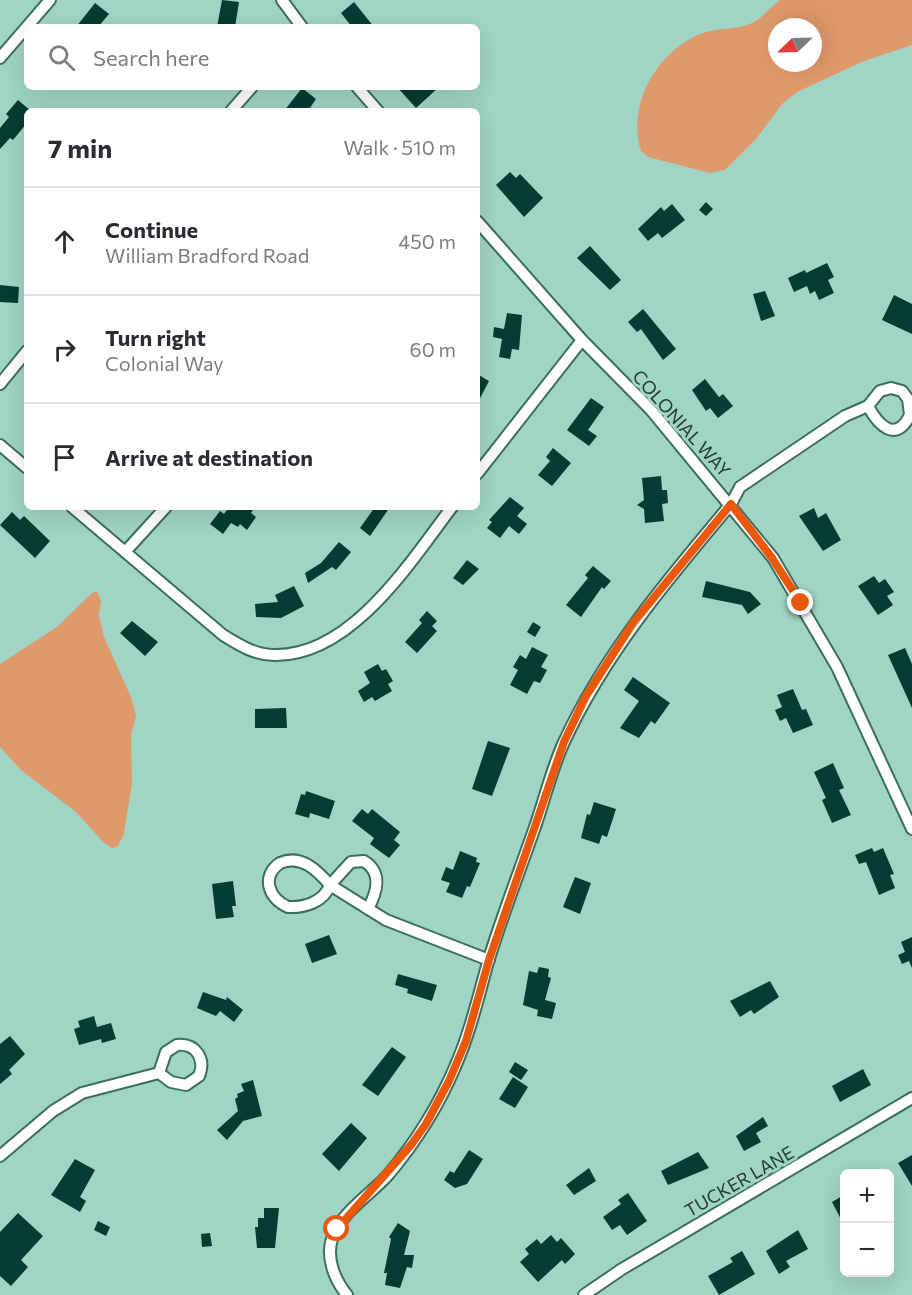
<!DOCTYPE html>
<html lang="en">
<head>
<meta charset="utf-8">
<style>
  :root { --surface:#fff; --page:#f2f2f3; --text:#2b2b33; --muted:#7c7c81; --line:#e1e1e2 }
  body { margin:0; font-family:Commissioner,sans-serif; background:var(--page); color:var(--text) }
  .controls { position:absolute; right:18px; bottom:18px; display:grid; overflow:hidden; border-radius:9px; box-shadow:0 6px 24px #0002 }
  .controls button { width:54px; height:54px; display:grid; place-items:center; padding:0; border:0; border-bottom:2px solid var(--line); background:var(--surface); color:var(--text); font:30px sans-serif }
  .compass { position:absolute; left:768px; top:18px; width:54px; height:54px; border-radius:50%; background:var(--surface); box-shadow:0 6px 24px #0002; rotate:247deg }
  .stop { position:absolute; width:18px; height:18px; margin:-14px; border:4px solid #ea580c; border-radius:50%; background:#fff }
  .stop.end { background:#ea580c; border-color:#fff; box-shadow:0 2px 6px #0008 }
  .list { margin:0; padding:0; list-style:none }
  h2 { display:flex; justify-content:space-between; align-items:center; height:78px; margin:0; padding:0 24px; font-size:26px }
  h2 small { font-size:20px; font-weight:400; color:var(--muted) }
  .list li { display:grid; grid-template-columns:39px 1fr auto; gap:18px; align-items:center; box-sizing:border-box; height:108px; padding:0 24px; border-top:2px solid var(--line) }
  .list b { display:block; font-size:22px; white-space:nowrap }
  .list p { margin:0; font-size:20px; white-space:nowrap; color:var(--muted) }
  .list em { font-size:20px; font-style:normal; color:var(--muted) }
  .icon { flex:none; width:33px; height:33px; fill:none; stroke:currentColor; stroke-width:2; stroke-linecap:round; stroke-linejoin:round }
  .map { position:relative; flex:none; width:912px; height:1295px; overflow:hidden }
  .search { position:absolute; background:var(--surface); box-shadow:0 6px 24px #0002; left:24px; top:24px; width:456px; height:66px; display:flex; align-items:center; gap:15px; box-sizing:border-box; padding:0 21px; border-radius:9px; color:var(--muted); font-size:22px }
  .panel { position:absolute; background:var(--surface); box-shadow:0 6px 24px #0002; left:24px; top:108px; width:456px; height:402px; border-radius:9px }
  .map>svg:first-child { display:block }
  .green { fill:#df9a6b; fill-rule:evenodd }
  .building { fill:#043d31 }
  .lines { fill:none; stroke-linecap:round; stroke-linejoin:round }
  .minor-casing { stroke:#3d6f61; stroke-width:14 }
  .minor { stroke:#fff; stroke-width:10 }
  .route { stroke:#ea580c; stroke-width:8 }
  .labels { text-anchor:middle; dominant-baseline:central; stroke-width:6; stroke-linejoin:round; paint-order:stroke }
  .street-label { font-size:18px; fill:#263b35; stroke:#a0d4c4 }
</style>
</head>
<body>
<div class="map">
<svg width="912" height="1295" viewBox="0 0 912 1295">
  <rect width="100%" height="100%" fill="#a0d4c4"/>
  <path class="green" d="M780 0H912V45L864 61 797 92 782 104 756 139 725 170 710 173 648 157 641 151C626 105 658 49 703 33 719 27 736 31 752 23 763 18 770 7 780 0ZM777 27H813V63H777Z
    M97 591 101 601 99 615 104 637 131 697 136 716 131 735 132 782 124 834 118 846 112 848 103 842 76 812 21 770 0 747V664L57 627 92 593Z"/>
  <path class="building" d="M222 0 239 2 235 27H217Z
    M354 2 374 27H352L341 13Z
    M95 3 109 14 98 27H76Z
    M397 87H439L416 108Z
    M302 88 316 99 308 111H284Z
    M18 100 31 111H27V123L13 140 10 138 0 149V128L9 117 6 114Z
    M510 172 516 178 520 174 543 198 524 217 496 185Z
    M706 202 713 209 706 216 699 210Z
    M672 204 685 220 662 238 658 233 648 241 638 229 661 207 664 211Z
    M590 246 621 280 610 290 577 258Z
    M827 263 834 277 828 280 834 293 819 300 815 291 810 294 807 286 794 292 788 278 805 270 806 273Z
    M0 285 19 287 18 303 0 302Z
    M765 291 775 316 761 321 753 294Z
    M894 295 912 304V334L882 320Z
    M643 309 676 349 663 360 641 329 637 332 628 322Z
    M507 313 522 315 519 350 512 349 510 359 499 357 502 339 493 337 494 327 504 329Z
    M477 374 489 381 477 404Z
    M705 379 719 397 723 394 733 406 718 418 710 408 706 411 692 390Z
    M591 398 604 407 588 430 597 436 589 446 567 430Z
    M553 448 571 463 552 486 538 475 550 461 546 457Z
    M661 476 662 490H667L668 503 662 504 664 521 645 523 644 509 637 505 644 500 642 478Z
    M510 497 524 508 517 516 527 524 519 534 509 526 500 538 487 528 492 522 489 520Z
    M229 507H255L251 513 256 517 247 530 240 524 238 527 231 523 223 534 210 524 220 511 224 514Z
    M375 507H390L370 536 360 528Z
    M814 508 818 518 826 513 841 540 823 551 799 516Z
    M12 512 20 520 24 516 50 541 35 558 0 525Z
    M339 542 351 552 336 570 332 567 308 583 305 573 321 563Z
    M467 560 479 569 463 585 453 578Z
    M593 566 611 581 604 589 602 587 581 617 566 605 588 578 585 575Z
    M874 576 879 583 885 579 894 592 887 596 893 605 878 615 858 586Z
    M706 581 750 592 761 604 748 614 742 605 702 597Z
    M294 586 304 606 281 618 256 617 255 604 278 602 275 595Z
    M427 611 437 621 432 626 437 631 417 653 405 642 422 623 419 620Z
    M132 621 158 642 145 656 120 633Z
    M533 622 541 627 535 637 527 632Z
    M532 647 548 655 541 667 547 670 540 683 534 681 527 694 510 685 518 670 513 667 520 655 526 659Z
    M905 648 912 664V708L888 655Z
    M378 664 382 671 386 669 393 681 388 684 392 691 375 701 372 697 364 702 358 691 370 683 364 672Z
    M633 677 670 703 655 724 651 721 639 738 620 728 639 701 624 690Z
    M793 689 802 710 806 709 813 725 793 733 786 718 780 721 775 710 782 707 777 695Z
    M286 708 287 728H255V709Z
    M488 741 510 748 492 796 472 789Z
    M833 763 844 788 839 790 851 815 832 823 822 800 826 798 814 772Z
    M306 791 335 801 329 819 310 813 309 818 295 814 301 794 305 795Z
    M594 802 616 809 607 837 602 835 599 844 581 838 587 814 590 815Z
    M362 809 368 814 372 809 400 832 394 840 400 845 389 858 370 844 374 838 352 821Z
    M872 848 874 852 883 848 894 874 890 875 895 888 879 895 866 862 859 864 855 855Z
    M460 851 477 858 476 862 480 863 470 887 467 886 462 898 446 892 450 883 441 880 446 867 453 870Z
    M575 877 591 883 580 914 563 907Z
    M233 881 236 906H232L234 917 216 919 212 884Z
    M329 935 337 954 312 963 305 944Z
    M912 937V968L909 961 902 964 898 955 905 952 901 942Z
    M539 967 549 969 548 977 551 978 545 1000 556 1003 552 1019 537 1016 538 1010 523 1005 529 971 537 973Z
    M398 974 437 985 432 1001 407 993 408 989 395 985Z
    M770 981 779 997 754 1014 751 1010 740 1017 730 1001Z
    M203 992 226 1000 227 997 243 1010 234 1022 220 1011 216 1016 197 1008Z
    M94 1016 97 1027 111 1023 116 1039 102 1043 101 1039 79 1045 74 1029 80 1027 78 1021Z
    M10 1036 25 1054 9 1070 12 1074 0 1084V1044Z
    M392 1047 406 1057 378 1096 362 1085Z
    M515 1062 528 1070 521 1080 509 1072Z
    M863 1069 871 1085 840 1102 832 1086Z
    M513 1077 528 1087 515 1108 499 1099Z
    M253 1080 262 1116 243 1121 227 1140 217 1130 238 1111 235 1099 238 1097 237 1094 244 1091 241 1084Z
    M763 1117 768 1126 756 1133 761 1142 744 1151 736 1136Z
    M351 1123 367 1138 339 1171 322 1154Z
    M469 1150 483 1159 467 1184 455 1188 444 1180 450 1171 454 1173Z
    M698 1152 709 1168 668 1185 661 1171Z
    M912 1155V1186L898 1163Z
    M75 1159 95 1170 80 1197 86 1201 80 1212 51 1195Z
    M589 1168 596 1181 574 1195 566 1185Z
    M628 1193 647 1221 627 1235 620 1225 612 1230 603 1217 621 1204 618 1200Z
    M844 1195V1225L832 1202Z
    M264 1208H279L275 1248H257L255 1227H258V1218H264Z
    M18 1213 43 1236 21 1260 28 1267 11 1286 0 1276V1232Z
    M98 1221 110 1227 106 1236 94 1230Z
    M398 1223 410 1231 404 1255H414L412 1268 407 1267 400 1288 385 1285 387 1273H384L391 1239 389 1237Z
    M798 1230 808 1249 786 1261 790 1267 779 1274 766 1251Z
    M210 1233 212 1246 202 1247 201 1234Z
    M551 1235 557 1242 561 1238 575 1254 565 1264 562 1260 538 1282 520 1262 529 1254 525 1249 537 1239 541 1244Z
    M742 1251 755 1274 719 1295 708 1276 733 1262 730 1258Z"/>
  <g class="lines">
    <g class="minor-casing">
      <path id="minor" d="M282 0 302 27
        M0 58 50 0
        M357 87 378 111
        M231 111 252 87
        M477 221 582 340 651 410 773 558 837 667 912 829
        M0 384 27 351
        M0 445 27 468
        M477 474 582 340
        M72 507 223 635C239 645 255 655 274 655 351 657 411 561 452 507
        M125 552 166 507
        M368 909C377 892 383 873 364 861L351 862 330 885C317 870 301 854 280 863 261 876 268 898 288 907 304 908 324 902 330 885L386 920 489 960
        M177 1045C196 1043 206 1059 199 1076L186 1085 171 1082 159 1073 166 1052Z
        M0 1156 53 1111 82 1093 159 1073
        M347 1295C334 1279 325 1256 333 1236 343 1211 371 1194 388 1175 416 1142 438 1107 455 1067 470 1033 478 998 488 962 502 916 520 870 536 824 545 798 552 768 564 742 605 653 668 579 731 504L740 487 845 416 868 406 880 391 891 388 902 391 908 399 910 415C896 444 878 425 868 406
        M584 1295 622 1269 912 1098"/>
    </g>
    <use href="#minor" class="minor"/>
  </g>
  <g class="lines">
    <path class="route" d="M337 1229 411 1145 426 1124 449 1081 466 1041 489 960 564 742 586 696 633 623 731 504 772 558 801 603"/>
  </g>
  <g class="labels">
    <g class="street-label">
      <text transform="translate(682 423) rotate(48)">COLONIAL WAY</text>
      <text transform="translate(739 1181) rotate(-30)">TUCKER LANE</text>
    </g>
  </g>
</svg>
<div class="controls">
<button>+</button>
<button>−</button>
</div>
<svg class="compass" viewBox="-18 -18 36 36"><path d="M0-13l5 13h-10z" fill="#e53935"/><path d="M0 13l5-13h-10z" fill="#7c7c81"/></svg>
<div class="stop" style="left:337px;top:1229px"></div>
<div class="stop end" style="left:801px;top:603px"></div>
<div class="search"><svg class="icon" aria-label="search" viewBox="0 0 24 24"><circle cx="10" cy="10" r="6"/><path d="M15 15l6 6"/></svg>Search here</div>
<section class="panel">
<h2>7 min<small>Walk · 510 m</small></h2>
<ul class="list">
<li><svg class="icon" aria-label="ahead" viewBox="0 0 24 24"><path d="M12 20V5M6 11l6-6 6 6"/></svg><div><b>Continue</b><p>William Bradford Road</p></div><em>450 m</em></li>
<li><svg class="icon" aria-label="right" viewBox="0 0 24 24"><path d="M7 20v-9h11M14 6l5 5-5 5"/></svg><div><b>Turn right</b><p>Colonial Way</p></div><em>60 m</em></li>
<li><svg class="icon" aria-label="arrive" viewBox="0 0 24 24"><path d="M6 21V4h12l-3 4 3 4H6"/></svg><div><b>Arrive at destination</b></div></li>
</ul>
</section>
</div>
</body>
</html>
